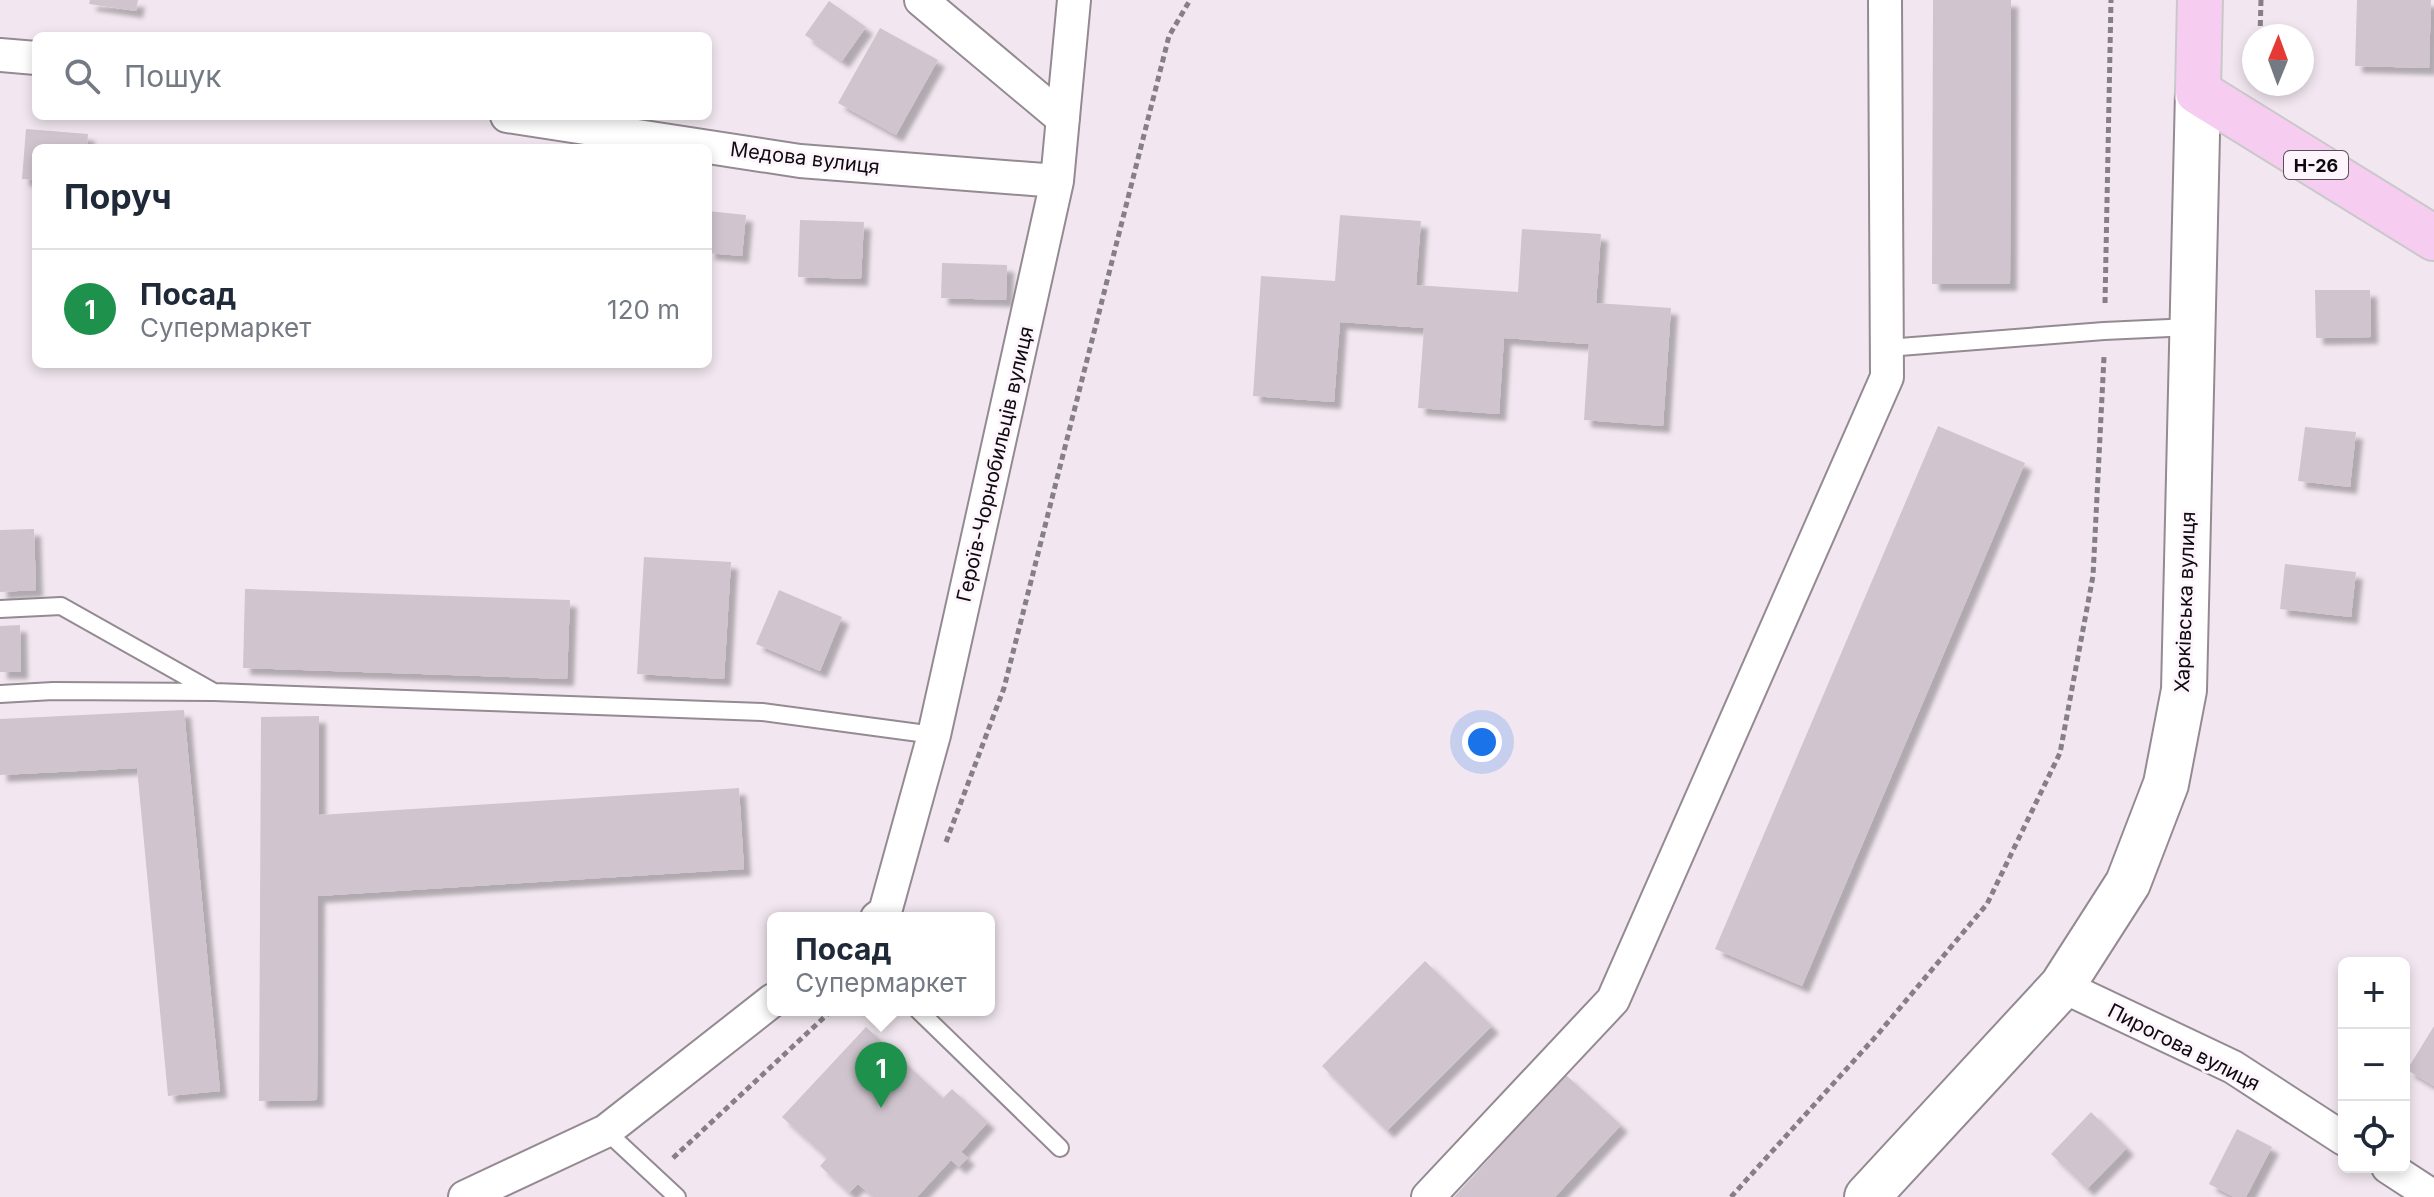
<!DOCTYPE html>
<html lang="uk">
<head>
<meta charset="utf-8">
<style>
  :root { --surface:#fff; --page:#f6f6f7; --text:#1f2937; --muted:#747a83; --line:#e0e1e3; --accent:#1e924d }
  body { margin:0; font-family:Inter,sans-serif; background:var(--page); color:var(--text) }
  .controls { position:absolute; right:24px; bottom:24px; display:grid; overflow:hidden; border-radius:12px; box-shadow:0 4px 12px #0003 }
  .controls button { width:72px; height:72px; display:grid; place-items:center; padding:0; border:0; border-bottom:2px solid var(--line); background:var(--surface); color:var(--text); font:40px sans-serif }
  .compass { position:absolute; left:2242px; top:24px; width:72px; height:72px; border-radius:50%; background:var(--surface); box-shadow:0 4px 12px #0003; rotate:1deg }
  .you { position:absolute; left:1482px; top:742px; width:28px; height:28px; margin:-20px; border:6px solid #fff; border-radius:50%; background:#1a73e8; box-shadow:0 0 0 12px #1a73e833 }
  .badge { display:grid; place-items:center; width:52px; height:52px; border-radius:50%; background:var(--accent); color:#fff; font-size:26px; font-weight:700 }
  .pin { position:absolute; translate:-50% -66px; filter:drop-shadow(0 2px 4px #0008) }
  .pin::after { content:''; position:absolute; top:42px; width:28px; height:24px; background:inherit; clip-path:polygon(0 0,100% 0,50% 100%) }
  .popup { position:absolute; left:767px; top:912px; width:228px; height:104px; box-sizing:border-box; display:grid; place-content:center; border-radius:12px; background:var(--surface); filter:drop-shadow(0 2px 6px #0005); font-size:26px; white-space:nowrap; color:var(--muted) }
  .popup b { font-size:30px; color:var(--text) }
  .popup::after { content:''; position:absolute; left:50%; top:100%; margin-left:-16px; border:16px solid transparent; border-top-color:var(--surface) }
  .list { margin:0; padding:0; list-style:none }
  h2 { display:flex; justify-content:space-between; align-items:center; height:104px; margin:0; padding:0 32px; font-size:34px }
  h2 small { font-size:26px; font-weight:400; color:var(--muted) }
  .list li { display:grid; grid-template-columns:52px 1fr auto; gap:24px; align-items:center; box-sizing:border-box; height:120px; padding:0 32px; border-top:2px solid var(--line) }
  .list b { display:block; font-size:30px; white-space:nowrap }
  .list p { margin:0; font-size:26px; white-space:nowrap; color:var(--muted) }
  .list em { font-size:26px; font-style:normal; color:var(--muted) }
  .icon { flex:none; width:44px; height:44px; fill:none; stroke:currentColor; stroke-width:2; stroke-linecap:round; stroke-linejoin:round }
  .map { position:relative; flex:none; width:2434px; height:1197px; overflow:hidden }
  .search { position:absolute; background:var(--surface); box-shadow:0 4px 12px #0003; left:32px; top:32px; width:680px; height:88px; display:flex; align-items:center; gap:20px; box-sizing:border-box; padding:0 28px; border-radius:12px; color:var(--muted); font-size:30px }
  .panel { position:absolute; background:var(--surface); box-shadow:0 4px 12px #0003; left:32px; top:144px; width:680px; height:224px; border-radius:12px }
  .map>svg:first-child { display:block }
  .building { fill:#d0c5ce; filter:url(#shadow) }
  .lines { fill:none; stroke-linecap:round; stroke-linejoin:round }
  .lane-casing { stroke:#948a92; stroke-width:20 }
  .street-casing { stroke:#948a92; stroke-width:36 }
  .secondary-casing { stroke:#948a92; stroke-width:48 }
  .primary-casing { stroke:#cac9ca; stroke-width:48 }
  .path { stroke:#867f85; stroke-width:5; stroke-dasharray:6 4; stroke-linecap:butt }
  .lane { stroke:#fff; stroke-width:16 }
  .street { stroke:#fff; stroke-width:32 }
  .secondary { stroke:#fff; stroke-width:44 }
  .primary { stroke:#f6cdf0; stroke-width:44 }
  .labels { text-anchor:middle; dominant-baseline:central; stroke-width:6; stroke-linejoin:round; paint-order:stroke }
  .shield { fill:#fef5fc; stroke:#565155; stroke-width:2 }
  .shield-label { font-size:18px; font-weight:bold; fill:#0e0b0e }
  .street-label { font-size:20px; fill:#0e0b0e; stroke:#fef5fc }
</style>
</head>
<body>
<div class="map">
<svg width="2434" height="1197" viewBox="0 0 2434 1197">
  <defs>
    <filter id="shadow"><feDropShadow dx="7" dy="7" stdDeviation="2" flood-color="#0004"/></filter>
  </defs>
  <rect width="100%" height="100%" fill="#f2e7f0"/>
  <path class="building" d="M90 0H138L136 11 89 4Z
    M1933 0H2011L2010 284H1932Z
    M2357 0H2431L2429 68 2355 66Z
    M829 1 866 27 842 61 805 35Z
    M880 28 938 60 896 135 838 103Z
    M26 129 88 134 87 148H36V180L22 179Z
    M708 211 746 215 742 256 708 253Z
    M1340 215 1421 221 1416 285 1518 292 1522 229 1601 234 1596 303 1671 308 1663 426 1584 420 1589 344 1504 338 1499 414 1418 408 1424 328 1340 322 1334 402 1253 396 1261 276 1335 281Z
    M800 220 864 222 861 279 798 277Z
    M942 263 1007 265 1006 300 941 298Z
    M2315 290H2370L2371 337 2316 338Z
    M1938 426 2025 463 1802 986 1715 949Z
    M2305 427 2356 432 2350 487 2298 481Z
    M34 529 36 590 0 592V530Z
    M644 557 731 562 724 679 637 674Z
    M2285 564 2356 572 2351 617 2280 609Z
    M245 589 570 600 567 679 243 668Z
    M779 590 842 617 820 671 756 644Z
    M20 625 21 672H0V626Z
    M184 710 220 1091 168 1096 137 768 0 775V719Z
    M319 716V815L739 788 744 869 318 896 317 1100 259 1101 261 717Z
    M1425 961 1492 1026 1387 1131 1322 1066Z
    M2434 1026V1086L2407 1070Z
    M866 1027 943 1098 952 1089 988 1122 961 1152 968 1158 959 1167 951 1160 917 1197H873L858 1184 849 1193 820 1166 827 1158 782 1117Z
    M1566 1075 1621 1125 1555 1197H1454Z
    M2091 1112 2127 1148 2087 1189 2051 1154Z
    M2237 1129 2272 1147 2246 1197H2234L2209 1184Z"/>
  <g class="lines">
    <g class="lane-casing">
      <path id="lane" d="M1887 348 2104 331 2191 327
        M0 609 61 606 212 691
        M0 694 53 691 214 692 762 712 934 735
        M918 1010 1060 1148
        M606 1131 677 1197"/>
    </g>
    <g class="street-casing">
      <path id="street" d="M921 0 1063 119
        M0 55 36 58
        M507 116 800 161 1057 181
        M877 918 885 912 934 735 1057 181 1074 0
        M2062 986 2233 1067 2344 1139
        M2388 1167 2434 1197
        M465 1197 606 1131 773 1000
        M1428 1197 1613 1000 1887 377 1885 0"/>
    </g>
    <g class="secondary-casing">
      <path id="secondary" d="M1867 1197 2062 986 2128 883 2166 784 2184 690 2198 92"/>
    </g>
    <g class="primary-casing">
      <path id="primary" d="M2200 0 2198 92 2434 238"/>
    </g>
    <path class="path" d="M2260 36 2261 0
      M2105 303 2111 0
      M946 842 1004 688 1169 36 1190 0
      M673 1158 832 1010
      M1731 1197 1878 1034 1987 904 2060 753 2093 576 2104 357"/>
    <use href="#lane" class="lane"/>
    <use href="#street" class="street"/>
    <use href="#secondary" class="secondary"/>
    <use href="#primary" class="primary"/>
  </g>
  <g class="labels">
    <rect class="shield" x="2284" y="151" width="64" height="28" rx="6"/>
    <g class="shield-label">
      <text x="2316" y="165">Н-26</text>
    </g>
    <g class="street-label">
      <text transform="translate(805 158) rotate(7)">Медова вулиця</text>
      <text transform="translate(995 464) rotate(-77)">Героїв-Чорнобильців вулиця</text>
      <text transform="translate(2185 602) rotate(-88)">Харківська вулиця</text>
      <text transform="translate(2184 1047) rotate(27)">Пирогова вулиця</text>
    </g>
  </g>
</svg>
<div class="controls">
<button>+</button>
<button>−</button>
<button><svg class="icon" aria-label="locate" viewBox="0 0 24 24"><circle cx="12" cy="12" r="6"/><path d="M12 2v4M12 18v4M2 12h4M18 12h4"/></svg></button>
</div>
<svg class="compass" viewBox="-18 -18 36 36"><path d="M0-13l5 13h-10z" fill="#e53935"/><path d="M0 13l5-13h-10z" fill="#747a83"/></svg>
<div class="you"></div>
<div class="pin badge" style="left:881px;top:1108px">1</div>
<div class="popup"><b>Посад</b>Супермаркет</div>
<div class="search"><svg class="icon" aria-label="search" viewBox="0 0 24 24"><circle cx="10" cy="10" r="6"/><path d="M15 15l6 6"/></svg>Пошук</div>
<section class="panel">
<h2>Поруч<small></small></h2>
<ul class="list">
<li><span class="badge">1</span><div><b>Посад</b><p>Супермаркет</p></div><em>120 m</em></li>
</ul>
</section>
</div>
</body>
</html>
